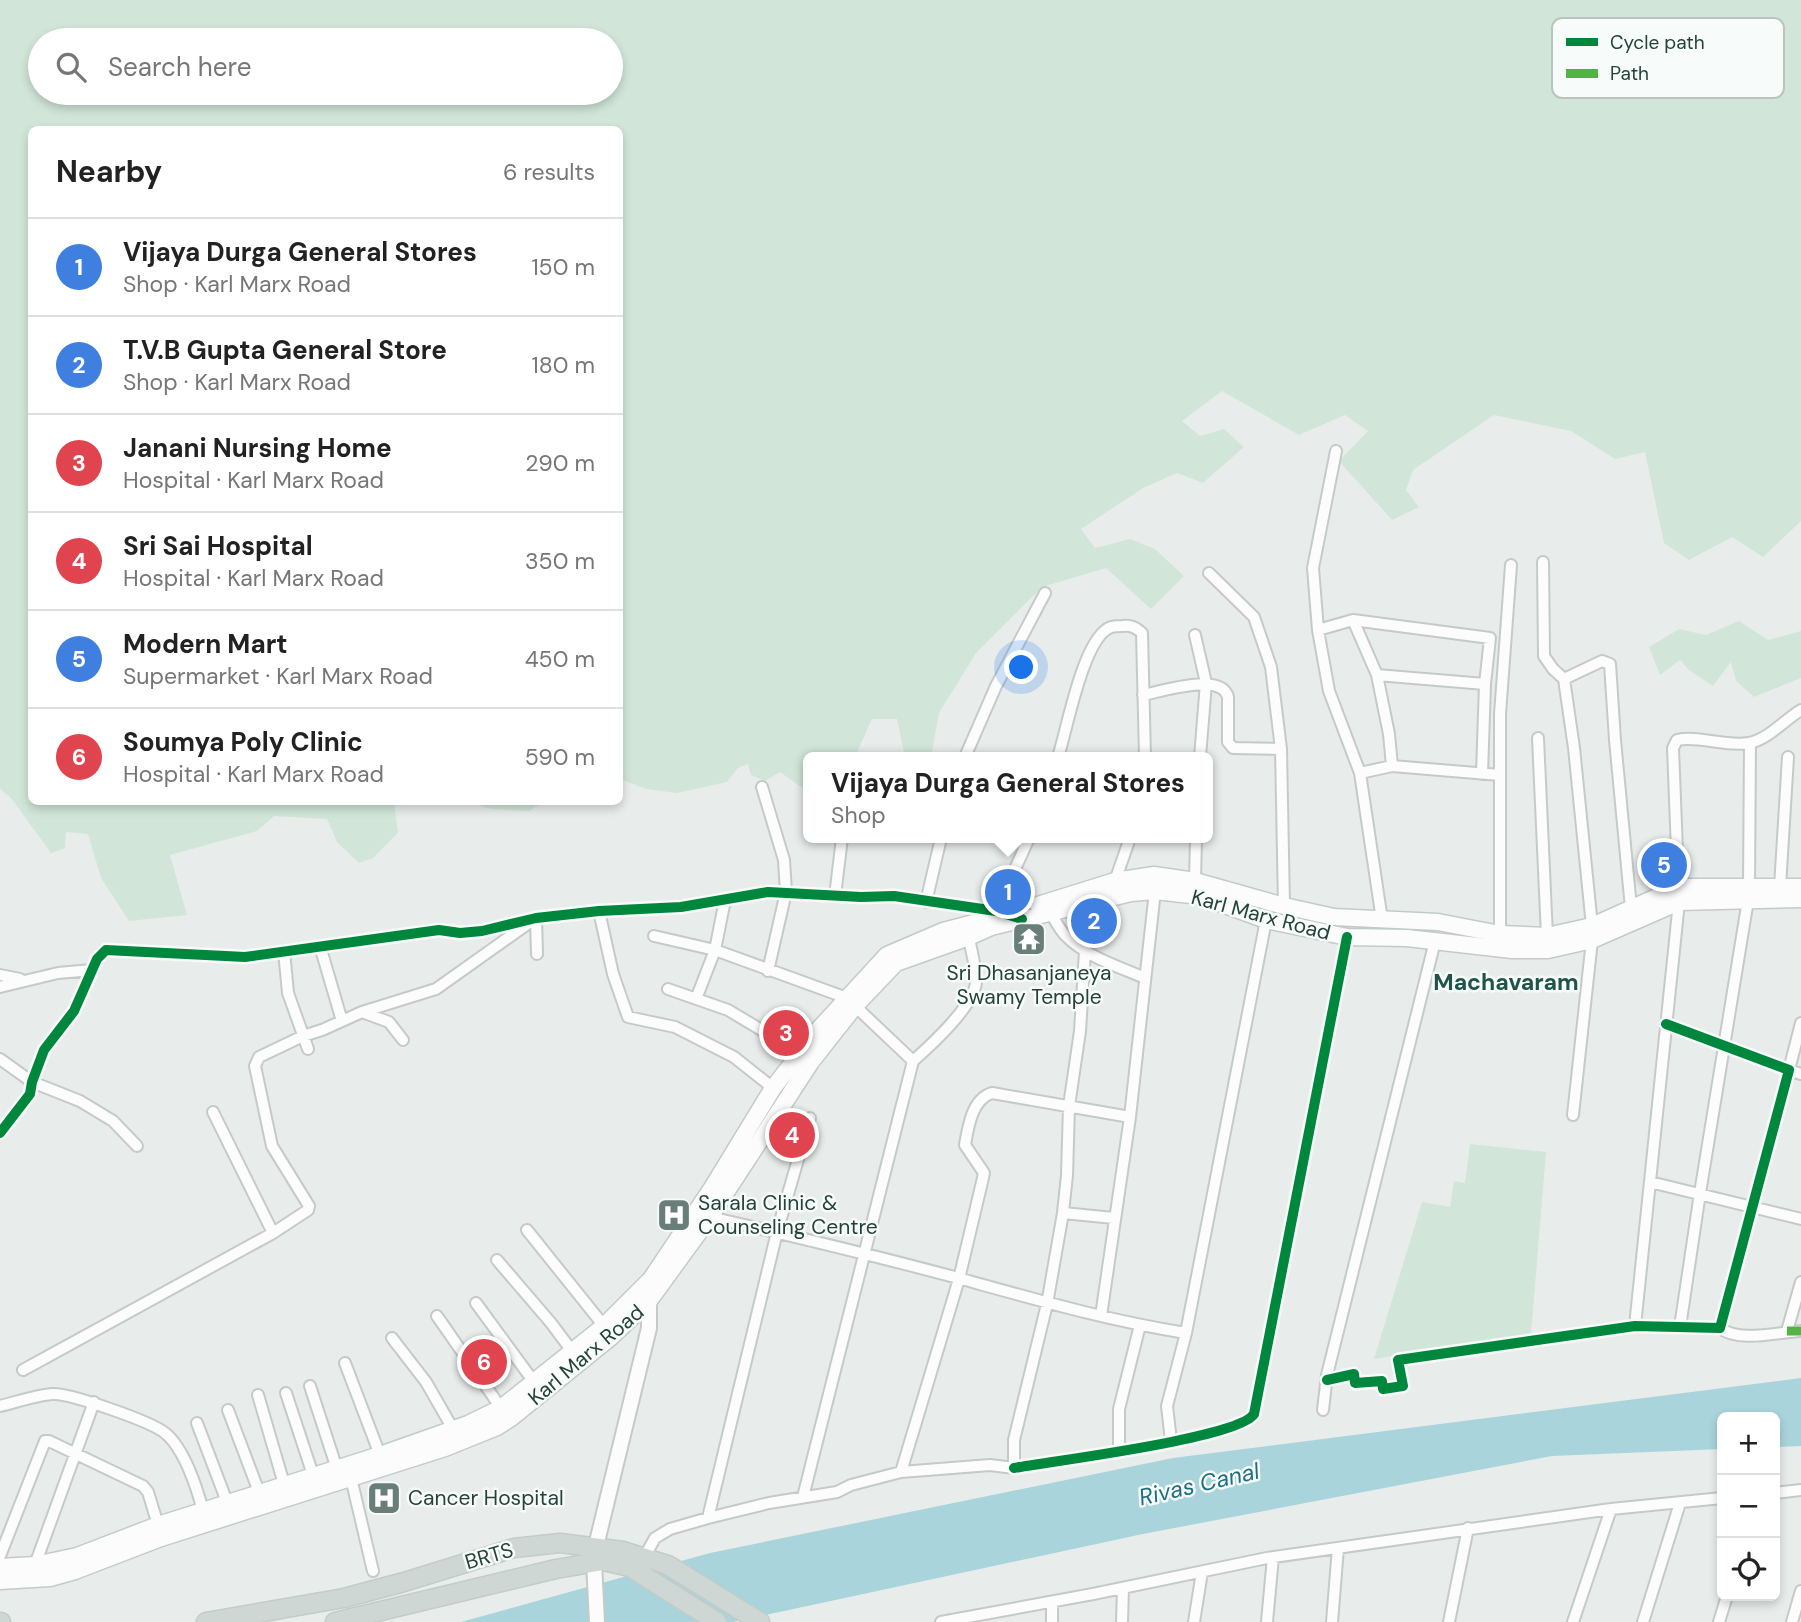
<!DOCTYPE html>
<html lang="en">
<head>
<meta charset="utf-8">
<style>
  :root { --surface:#fff; --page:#f6f6f6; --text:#222; --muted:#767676; --line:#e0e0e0; --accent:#d93025 }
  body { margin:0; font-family:"DM Sans",sans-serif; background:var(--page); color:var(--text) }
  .controls { position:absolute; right:21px; bottom:21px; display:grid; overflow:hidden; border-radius:10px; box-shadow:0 4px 10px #0003 }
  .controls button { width:63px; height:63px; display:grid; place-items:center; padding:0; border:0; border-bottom:2px solid var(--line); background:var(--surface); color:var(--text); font:35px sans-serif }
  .you { position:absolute; left:1022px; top:668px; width:24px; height:24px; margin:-18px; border:5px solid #fff; border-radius:50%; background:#1a73e8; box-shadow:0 0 0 10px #1a73e833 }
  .badge { display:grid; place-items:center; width:46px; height:46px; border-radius:50%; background:var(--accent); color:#fff; font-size:23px; font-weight:700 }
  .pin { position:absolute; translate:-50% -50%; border:4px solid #fff; box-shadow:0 2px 7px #0006 }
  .popup { position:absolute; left:803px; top:752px; width:410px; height:91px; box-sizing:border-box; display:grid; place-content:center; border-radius:10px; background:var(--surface); filter:drop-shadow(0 2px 5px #0005); font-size:23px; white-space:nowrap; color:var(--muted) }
  .popup b { font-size:26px; color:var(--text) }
  .popup::after { content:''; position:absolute; left:50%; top:100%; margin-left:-14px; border:14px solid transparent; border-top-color:var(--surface) }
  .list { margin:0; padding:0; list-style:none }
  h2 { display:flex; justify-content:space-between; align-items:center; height:91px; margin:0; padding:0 28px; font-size:30px }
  h2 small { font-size:23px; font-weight:400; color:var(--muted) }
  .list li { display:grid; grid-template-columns:46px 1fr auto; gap:21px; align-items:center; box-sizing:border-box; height:98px; padding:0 28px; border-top:2px solid var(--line) }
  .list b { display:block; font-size:26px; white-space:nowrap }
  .list p { margin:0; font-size:23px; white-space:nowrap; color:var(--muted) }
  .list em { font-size:23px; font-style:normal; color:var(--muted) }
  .icon { flex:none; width:38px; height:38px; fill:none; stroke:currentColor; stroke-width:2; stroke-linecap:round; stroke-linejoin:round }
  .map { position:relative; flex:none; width:1801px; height:1622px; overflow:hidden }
  .search { position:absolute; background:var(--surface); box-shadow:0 4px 10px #0003; left:28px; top:28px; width:595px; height:77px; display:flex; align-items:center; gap:18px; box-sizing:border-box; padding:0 24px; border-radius:38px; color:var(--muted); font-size:26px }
  .panel { position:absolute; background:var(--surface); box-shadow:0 4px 10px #0003; left:28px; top:126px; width:595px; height:679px; border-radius:10px }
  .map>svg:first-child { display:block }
  .green { fill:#d1e6d8; fill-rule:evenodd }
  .water { fill:#a9d4db }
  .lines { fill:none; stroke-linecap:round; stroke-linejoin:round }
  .minor-casing { stroke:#c5cac8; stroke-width:14 }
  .tertiary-casing { stroke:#c5cac8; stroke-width:18 }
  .secondary-casing { stroke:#c3cbc8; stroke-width:19 }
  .primary-casing { stroke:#c3ccc9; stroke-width:21 }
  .minor { stroke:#fcfcfc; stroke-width:10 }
  .tertiary { stroke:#fcfcfc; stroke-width:14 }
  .secondary { stroke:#fcfcfc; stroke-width:16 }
  .primary { stroke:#cfd7d5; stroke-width:18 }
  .quiet { stroke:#55b346; stroke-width:9; stroke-dasharray:18 9; stroke-linecap:butt }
  .cycleway-casing { stroke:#f7fbf9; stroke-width:15 }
  .cycleway { stroke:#00873e; stroke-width:10 }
  .labels { text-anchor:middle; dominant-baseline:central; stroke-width:5; stroke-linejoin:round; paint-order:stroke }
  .street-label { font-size:21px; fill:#24423a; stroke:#f7fbf9 }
  .poi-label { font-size:21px; fill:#24423a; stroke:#f7fbf9; text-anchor:start }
  .neighbourhood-label { font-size:23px; font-weight:bold; fill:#1f5548; stroke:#f7fbf9 }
  .water-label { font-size:23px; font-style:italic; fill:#1c6f80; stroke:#f7fbf9 }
  .key { fill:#f7fbf9; stroke:#b8c4c0; stroke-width:2 }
  .key-label { font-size:19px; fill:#24423a }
</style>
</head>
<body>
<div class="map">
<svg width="1801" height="1622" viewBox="0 0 1801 1622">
  <rect width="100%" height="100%" fill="#e8edeb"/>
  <path class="green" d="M0 0H1801V521L1763 557 1732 537 1689 560 1664 543 1645 452 1615 459 1571 431 1494 415 1413 470 1406 490 1419 507 1392 520 1339 461 1368 431 1345 415 1299 435 1222 391 1182 421 1200 436 1224 429 1244 447 1203 483 1177 473 1143 488 1081 529 1095 548 1130 539 1155 549 1184 576 1151 609 1106 568 1042 587 976 653 939 713 931 757H905L897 719H872L855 757H808V787L804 789 780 772 765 781 751 775 748 764 738 768 727 782 677 793 646 789 620 779V130H32V802H394L398 833 373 858 359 863 337 842 327 819 274 816 257 831 170 855 187 915 129 921 101 878 88 834 66 832 65 848 51 853 11 798 0 789ZM40 40H611V93H40Z
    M1739 621 1768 640 1801 631V678L1754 697 1736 681 1731 662 1713 686 1689 670 1680 660 1660 675 1649 647 1679 629 1706 635Z
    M469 802H543L529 811 491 809Z
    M1470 1144 1546 1152 1531 1334 1374 1359 1422 1202 1450 1207 1454 1181 1465 1183Z"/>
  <path class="water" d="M1801 1378V1446L1775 1447V1417H1722V1449L1552 1456 1143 1534 733 1622H461L710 1553 1173 1458Z"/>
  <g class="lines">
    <g class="minor-casing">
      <path id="minor" d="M1336 451 1313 568 1318 630 1329 691 1360 773 1382 920
        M1543 562 1544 656 1553 669 1564 679 1574 748 1592 926V940L1573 1115
        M1209 573 1254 617 1271 667 1281 749 1284 906
        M1353 620 1377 675 1389 734 1392 766
        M1318 630 1353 620 1490 638 1485 684 1482 774
        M1195 635 1206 683 1200 757
        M1377 675 1485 684
        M1564 679 1602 661 1610 664 1615 740 1631 908
        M1143 695C1163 691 1221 672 1228 697V742L1233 748 1281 749
        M1538 738 1547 936
        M965 757 996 686 1045 593
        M1058 757C1067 730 1083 637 1111 627 1115 626 1118 626 1122 626 1131 625 1135 627 1142 633L1145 757
        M1360 773 1392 766 1500 775
        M762 787 784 860 786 892 768 971
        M1115 881 1130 838
        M1195 881 1196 838
        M1749 887 1750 743
        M1780 887 1788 757
        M835 896 842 838
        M926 902 941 838
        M599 911 613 974 628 1017 675 1027 734 1057 773 1088
        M996 911 1029 838
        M1050 912C1055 920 1059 929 1066 936 1087 957 1117 966 1145 978
        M1500 934V714L1511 565
        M654 936 715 950 847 998
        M320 946 342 1021
        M284 951 288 993 308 1049
        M0 975 20 979
        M0 987 58 973 92 970
        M668 989 728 1010 800 1053
        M696 999 715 950 725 900
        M855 1006 913 1061
        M362 1012 389 1022 403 1040
        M1801 1023 1789 1070 1801 1074
        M0 1059 32 1082 80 1101 113 1121 137 1146
        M213 1112 273 1233
        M0 1133 30 1094 32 1082 44 1050 74 1011 97 959 106 950 245 957 439 930 460 933 482 931 536 918 599 911 681 907 768 892 861 897 894 896 996 911 1021 919
        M1650 1182 1801 1219
        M1063 1213 1067 1175 1069 1106 1080 1031 1085 951
        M710 1217C793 1236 876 1256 958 1278 1034 1299 1109 1321 1186 1333
        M527 1230 604 1326
        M497 1260 551 1323 572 1351
        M476 1303 534 1382
        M437 1316 501 1408
        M1101 1316 1130 1117 1155 891
        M1635 1326 1679 902 1673 748 1677 740C1698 735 1725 747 1749 743 1769 739 1784 720 1801 710
        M1680 1327 1700 1193 1748 900
        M1720 1328C1739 1343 1778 1332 1801 1331
        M1787 1331 1801 1282
        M392 1338 426 1382 453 1429
        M345 1363 380 1455
        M23 1370 273 1233 308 1210 309 1206 272 1146 255 1066 259 1057 303 1036 322 1030 362 1012 436 989 536 918 537 954
        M1327 1380 1354 1374 1355 1383 1382 1381 1383 1389 1403 1386 1398 1360 1635 1326 1720 1328 1789 1070 1666 1024
        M310 1386 337 1469
        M286 1393 313 1475
        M258 1395 284 1484
        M0 1406C17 1402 36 1395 53 1394 70 1393 152 1422 165 1433 184 1448 197 1488 203 1511
        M228 1410 259 1492
        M1323 1410 1327 1375 1435 941
        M197 1423 227 1502
        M1171 1441 1167 1406 1186 1333 1266 920
        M1119 1450V1409L1140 1325
        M1014 1468C1052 1461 1239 1438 1254 1414L1347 937
        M901 1472 959 1279 982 1182 984 1173 965 1145C968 1127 972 1099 992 1093L1130 1117
        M351 1478 373 1571
        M1775 1493 1801 1490
        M803 1497 913 1061C930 1046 976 1004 976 981 976 966 971 951 969 937
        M708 1518 777 1232 810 1118
        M0 1556 45 1441H49L143 1486 148 1492 158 1525
        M642 1561 655 1538 670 1529 708 1518 769 1503 837 1492 851 1485 901 1472 990 1465 1014 1468V1440L1047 1304 1063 1213 1114 1218
        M35 1565 94 1402
        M941 1622 1093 1594 1267 1558 1611 1509 1722 1498
        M1052 1622V1602
        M1122 1622 1123 1588
        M1194 1622 1202 1572
        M1267 1622 1273 1557
        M1332 1622 1338 1548
        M1449 1622 1468 1528
        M1573 1622 1611 1509
        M1643 1622 1680 1503
        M1719 1622 1727 1596
        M1792 1622 1801 1591"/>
    </g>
    <g class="tertiary-casing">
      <path id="tertiary" d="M597 1622 594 1562 596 1546 649 1328V1301"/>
    </g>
    <g class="secondary-casing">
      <path id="secondary" d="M1038 905 1115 881 1154 875 1195 881 1284 906 1334 917 1438 922 1500 934 1547 936 1592 926 1679 887H1801
        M0 1567 35 1565 77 1556 158 1525 380 1455 468 1424 501 1408 604 1326 651 1279 712 1188 773 1088 819 1029 887 955 943 931 993 918
        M0 1581 50 1578 75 1571 161 1538 445 1448 497 1427 511 1418 611 1337 649 1301 710 1217 811 1062 855 1006 896 963 969 937 991 927 1131 893 1155 891 1200 896 1266 920 1347 937 1407 938 1512 950H1548L1592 940 1679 902 1801 899"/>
    </g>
    <g class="primary-casing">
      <path id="primary" d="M0 1622H1
        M206 1622 344 1598 404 1582 514 1548 560 1543 623 1551 668 1565 760 1622
        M335 1622 556 1569 603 1561 630 1567 717 1622"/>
    </g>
    <use href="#minor" class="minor"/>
    <use href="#tertiary" class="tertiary"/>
    <use href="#secondary" class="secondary"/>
    <use href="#primary" class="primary"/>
    <path class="quiet" d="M1787 1331H1801"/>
    <g class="cycleway-casing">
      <path id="cycleway" d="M0 1133 30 1094 32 1082 44 1050 74 1011 97 959 106 950 245 957 439 930 460 933 482 931 536 918 599 911 681 907 768 892 861 897 894 896 996 911 1022 919
        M1327 1380 1354 1374 1355 1383 1382 1381 1383 1389 1403 1386 1398 1360 1635 1326 1720 1328 1789 1070 1666 1024
        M1014 1468C1052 1461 1239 1438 1254 1414L1347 937"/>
    </g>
    <use href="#cycleway" class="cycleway"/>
  </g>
  <defs>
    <g id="temple-square" transform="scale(1.75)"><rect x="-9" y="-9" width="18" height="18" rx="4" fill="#697e78" stroke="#f7fbf9"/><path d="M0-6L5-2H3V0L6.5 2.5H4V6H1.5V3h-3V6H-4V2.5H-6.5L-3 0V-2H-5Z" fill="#fff"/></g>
    <g id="hospital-square" transform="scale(1.75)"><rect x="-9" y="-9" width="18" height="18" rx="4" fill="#697e78" stroke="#f7fbf9"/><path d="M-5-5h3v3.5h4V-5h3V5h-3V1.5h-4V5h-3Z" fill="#fff"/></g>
  </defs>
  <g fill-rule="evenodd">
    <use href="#temple-square" x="1029" y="939"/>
    <use href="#hospital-square" x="674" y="1215"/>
    <use href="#hospital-square" x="384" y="1498"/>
  </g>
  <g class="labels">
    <g class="street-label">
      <text transform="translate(1261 915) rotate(15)">Karl Marx Road</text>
      <text transform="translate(586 1355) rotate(-40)">Karl Marx Road</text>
      <text transform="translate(489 1556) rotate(-16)">BRTS</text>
    </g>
    <g class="poi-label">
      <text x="1029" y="973" text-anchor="middle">Sri Dhasanjaneya<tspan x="1029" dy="24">Swamy Temple</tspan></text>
      <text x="698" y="1203">Sarala Clinic &amp;<tspan x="698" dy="24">Counseling Centre</tspan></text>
      <text x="408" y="1498">Cancer Hospital</text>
    </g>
    <g class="neighbourhood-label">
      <text x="1506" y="982">Machavaram</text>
    </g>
    <g class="water-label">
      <text transform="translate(1199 1484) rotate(-13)">Rivas Canal</text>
    </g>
  </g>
  <rect x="1552" y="18" width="232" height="80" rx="10" class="key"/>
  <rect x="1566" y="38" width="32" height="8" fill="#00873e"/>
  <rect x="1566" y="69" width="32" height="9" fill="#55b346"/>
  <g class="key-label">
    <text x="1610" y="49">Cycle path</text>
    <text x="1610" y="80">Path</text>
  </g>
</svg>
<div class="controls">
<button>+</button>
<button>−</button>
<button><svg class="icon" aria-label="locate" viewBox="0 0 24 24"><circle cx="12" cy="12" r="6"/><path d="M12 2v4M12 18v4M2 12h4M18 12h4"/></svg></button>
</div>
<div class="you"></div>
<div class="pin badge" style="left:1008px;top:892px;background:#3f7fe0">1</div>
<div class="popup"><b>Vijaya Durga General Stores</b>Shop</div>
<div class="pin badge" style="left:1094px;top:921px;background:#3f7fe0">2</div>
<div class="pin badge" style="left:786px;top:1033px;background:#e0444e">3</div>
<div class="pin badge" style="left:792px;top:1135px;background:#e0444e">4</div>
<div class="pin badge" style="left:1664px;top:865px;background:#3f7fe0">5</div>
<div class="pin badge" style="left:484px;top:1362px;background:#e0444e">6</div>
<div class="search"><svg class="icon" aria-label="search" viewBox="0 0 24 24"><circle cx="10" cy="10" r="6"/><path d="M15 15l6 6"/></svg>Search here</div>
<section class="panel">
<h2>Nearby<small>6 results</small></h2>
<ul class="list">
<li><span class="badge" style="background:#3f7fe0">1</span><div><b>Vijaya Durga General Stores</b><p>Shop · Karl Marx Road</p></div><em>150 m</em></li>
<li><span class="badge" style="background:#3f7fe0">2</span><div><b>T.V.B Gupta General Store</b><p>Shop · Karl Marx Road</p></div><em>180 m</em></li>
<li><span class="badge" style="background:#e0444e">3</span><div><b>Janani Nursing Home</b><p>Hospital · Karl Marx Road</p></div><em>290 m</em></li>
<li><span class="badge" style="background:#e0444e">4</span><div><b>Sri Sai Hospital</b><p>Hospital · Karl Marx Road</p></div><em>350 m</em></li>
<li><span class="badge" style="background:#3f7fe0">5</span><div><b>Modern Mart</b><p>Supermarket · Karl Marx Road</p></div><em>450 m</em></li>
<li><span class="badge" style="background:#e0444e">6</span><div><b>Soumya Poly Clinic</b><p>Hospital · Karl Marx Road</p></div><em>590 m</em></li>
</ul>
</section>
</div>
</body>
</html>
